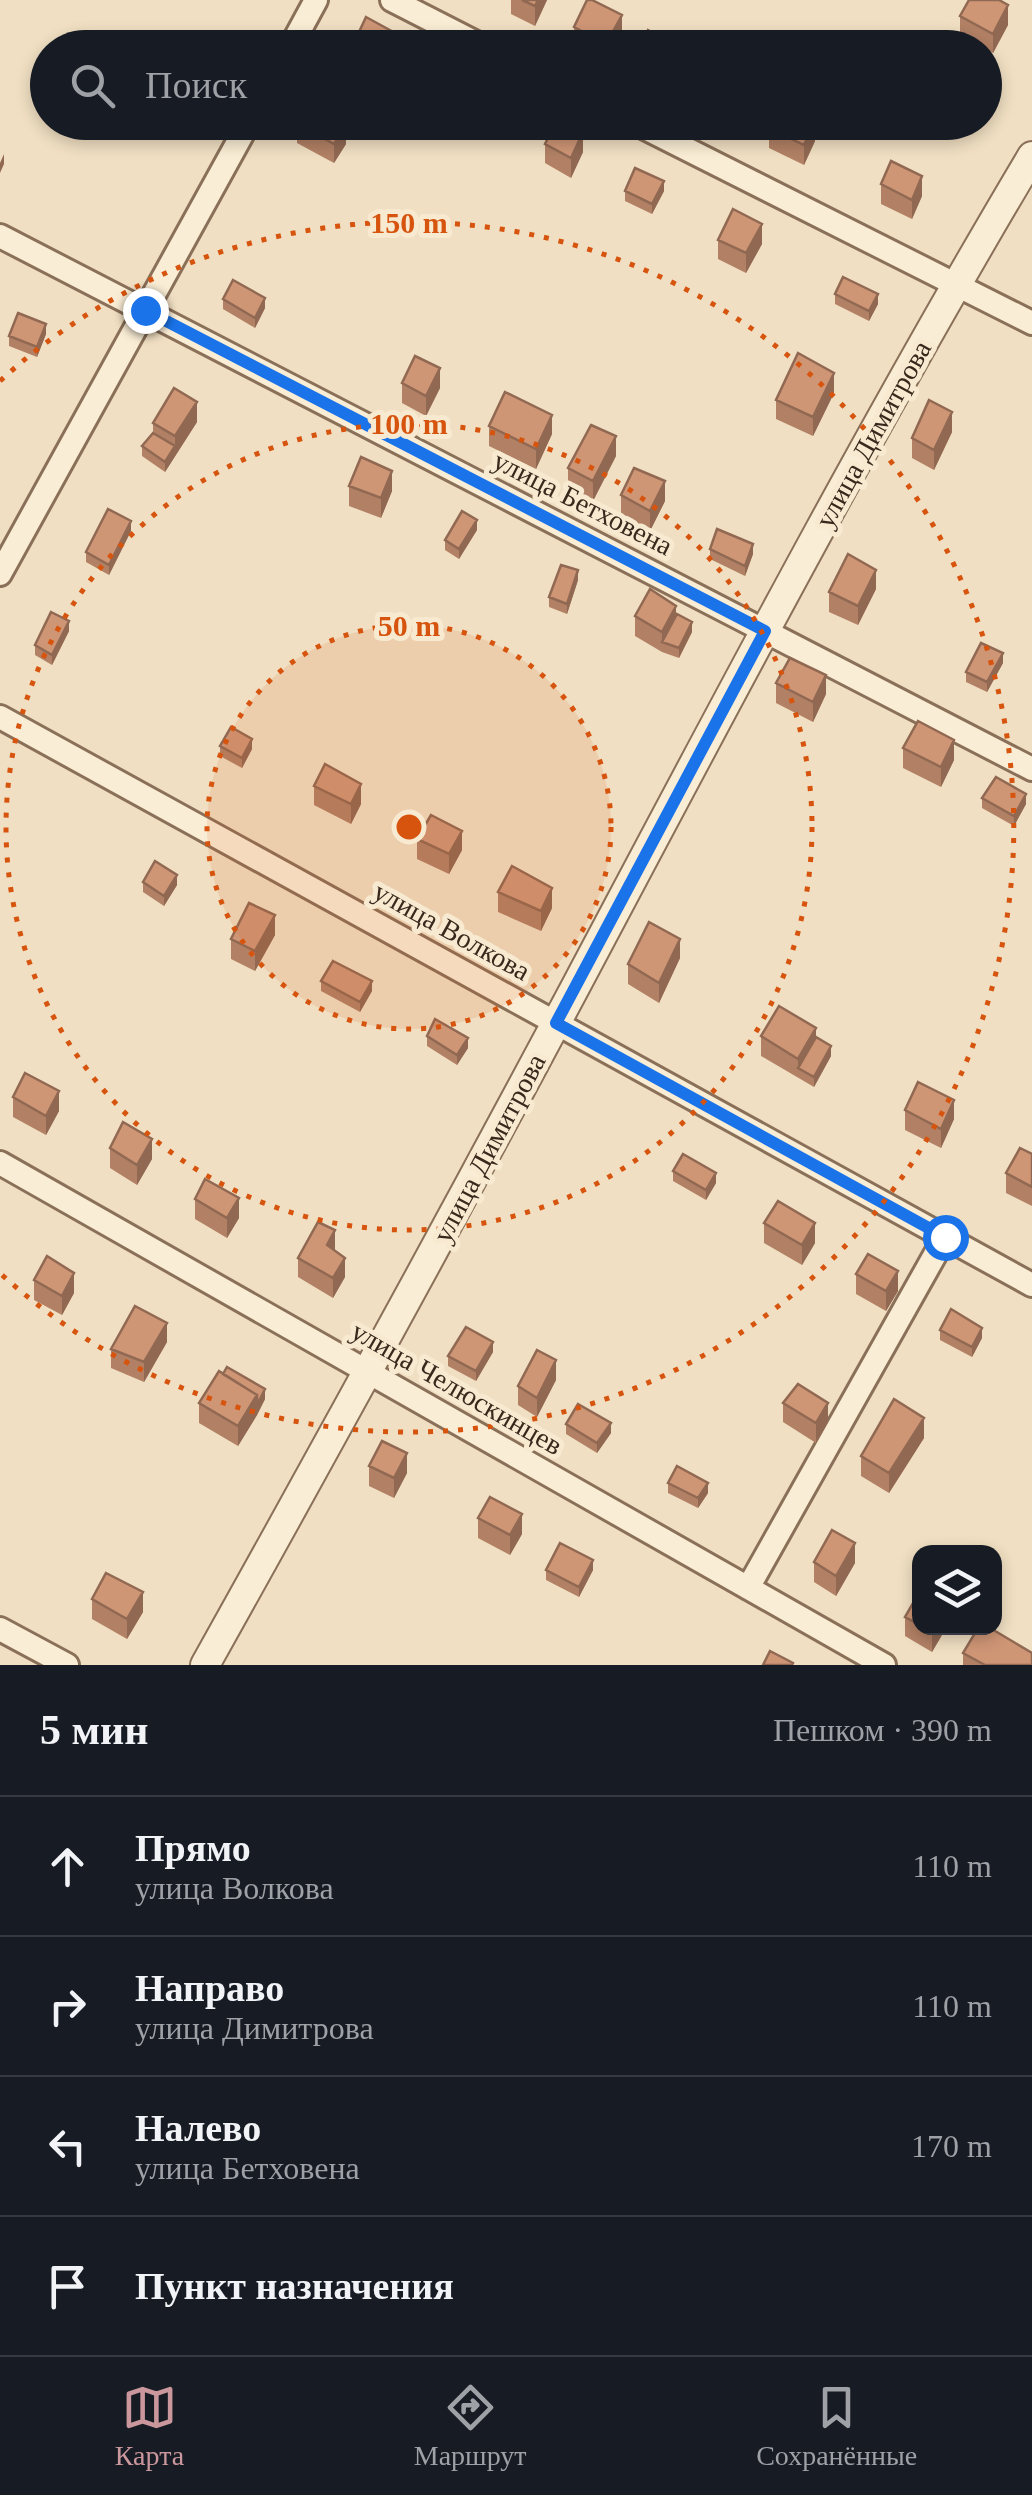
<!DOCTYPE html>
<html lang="ru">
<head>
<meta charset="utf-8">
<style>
  :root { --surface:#171b24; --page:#20242c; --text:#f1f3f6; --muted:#9ea1a6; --line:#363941; --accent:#ca979c }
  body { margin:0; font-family:"Times New Roman",serif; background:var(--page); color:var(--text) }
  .controls { position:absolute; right:30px; bottom:30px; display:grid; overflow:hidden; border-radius:20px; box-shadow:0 5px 15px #0003 }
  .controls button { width:90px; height:90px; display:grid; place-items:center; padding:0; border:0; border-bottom:2px solid var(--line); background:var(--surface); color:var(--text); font:50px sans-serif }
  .stop { position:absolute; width:30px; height:30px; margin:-22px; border:8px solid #1a73e8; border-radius:50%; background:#fff }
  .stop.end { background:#1a73e8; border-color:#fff; box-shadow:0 2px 10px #0008 }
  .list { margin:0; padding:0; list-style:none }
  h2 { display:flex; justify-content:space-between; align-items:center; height:130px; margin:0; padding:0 40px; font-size:42px }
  h2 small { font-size:32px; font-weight:400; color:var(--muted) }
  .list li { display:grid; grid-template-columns:65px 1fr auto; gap:30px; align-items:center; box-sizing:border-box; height:140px; padding:0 40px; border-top:2px solid var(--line) }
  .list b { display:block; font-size:38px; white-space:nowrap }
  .list p { margin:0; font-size:32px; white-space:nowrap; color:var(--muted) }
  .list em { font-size:32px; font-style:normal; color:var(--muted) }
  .icon { flex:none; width:55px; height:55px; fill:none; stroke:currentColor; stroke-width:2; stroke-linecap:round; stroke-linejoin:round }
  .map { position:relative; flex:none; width:1032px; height:1665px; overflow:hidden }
  .search { position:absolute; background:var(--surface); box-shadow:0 5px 15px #0003; left:30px; right:30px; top:30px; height:110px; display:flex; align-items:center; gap:25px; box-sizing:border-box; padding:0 35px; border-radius:55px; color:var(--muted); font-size:38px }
  .sheet { height:690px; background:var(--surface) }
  nav { display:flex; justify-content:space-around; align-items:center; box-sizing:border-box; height:140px; border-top:2px solid var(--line); background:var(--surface); font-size:28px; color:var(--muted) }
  nav a { display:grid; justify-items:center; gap:5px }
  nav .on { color:var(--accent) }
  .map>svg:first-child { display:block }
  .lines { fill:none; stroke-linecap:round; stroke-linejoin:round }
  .minor-casing { stroke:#8a7058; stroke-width:28 }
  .tertiary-casing { stroke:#8a7058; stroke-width:32 }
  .minor { stroke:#faedd5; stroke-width:22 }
  .tertiary { stroke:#faedd5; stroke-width:28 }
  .wall { fill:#b28165 }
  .shaded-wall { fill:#916953 }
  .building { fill:#cf9676; stroke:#916953; stroke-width:2.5 }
  .route { stroke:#1a73e8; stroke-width:12 }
  .ring { fill:none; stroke:#d6540e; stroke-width:5; stroke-dasharray:5 10 }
  .labels { text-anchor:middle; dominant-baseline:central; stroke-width:10; stroke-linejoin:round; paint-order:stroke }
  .street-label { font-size:28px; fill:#39291d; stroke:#f7ead1 }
  .centre { fill:#d6540e; stroke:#f7ead1; stroke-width:5 }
  .ring-label { font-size:30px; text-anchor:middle; font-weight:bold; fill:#d6540e; stroke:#f7ead1; stroke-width:10; stroke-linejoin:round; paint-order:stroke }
</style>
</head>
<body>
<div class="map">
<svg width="1032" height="1665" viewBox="0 0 1032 1665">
  <rect width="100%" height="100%" fill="#f0dfc2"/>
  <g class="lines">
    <g class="minor-casing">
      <path id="minor" d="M392 0 486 48
        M290 48 316 0
        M633 122 1032 323
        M0 236 1032 769
        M0 574 249 122
        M0 717 1032 1285
        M0 1163 884 1665
        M748 1588 945 1237
        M0 1629 67 1665"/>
    </g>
    <g class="tertiary-casing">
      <path id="tertiary" d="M205 1665C332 1438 456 1211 578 982 725 705 871 426 1032 156"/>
    </g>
    <use href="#minor" class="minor"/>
    <use href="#tertiary" class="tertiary"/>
  </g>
  <path class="wall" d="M511 0H547L535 26 511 14Z
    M960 16 1008 25 993 53 960 36Z
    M574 27 622 35 615 48H575L574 47Z
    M297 122 346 144 334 163 297 143Z
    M718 122H740L735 132Z
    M769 128 815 141 804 165 769 148Z
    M545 144 583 152 571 178 545 163Z
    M881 184 922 196 912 219 881 204Z
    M625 191H664L652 214 625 201Z
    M718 240 762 244 746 273 718 259Z
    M835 294 878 304 869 321 835 304Z
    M223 299 265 308 255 328 223 309Z
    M46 334 37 357 9 346V336Z
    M402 383 440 388 426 416 402 403Z
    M834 393 813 436 776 419V400Z
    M197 422 165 472 142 456V446L153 433V423Z
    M489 426 552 434 536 469 489 446Z
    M952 432 934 470 912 458V438Z
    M616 456 593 501 568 487V468Z
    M349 486 392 491 381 518 349 506Z
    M621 495 665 501 650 531 621 514Z
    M477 530 459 559 445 550V540Z
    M131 531 109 575 86 562V552Z
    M710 549 753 554 745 576 710 559Z
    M578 580 567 614 549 607V597Z
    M876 589 858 625 829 612V592Z
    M635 616H676L692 632 679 658 662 652 635 636Z
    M69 631 52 665 35 655V645Z
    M1003 663 987 692 966 682V672Z
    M776 683 826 694 813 722 776 703Z
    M220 746 252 749 242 768 220 756Z
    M903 748 954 760 941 787 903 768Z
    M314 786 361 804 351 824 314 805Z
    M982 798 1026 804 1014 826 982 808Z
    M417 839 462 850 449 874 417 859Z
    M143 882 177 885 164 906 143 892Z
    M498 892 552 908 541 931 498 912Z
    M275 935 255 971 231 959V939Z
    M680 958 659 1003 628 984V964Z
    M321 981 372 991 360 1012 321 991Z
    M816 1028V1037L831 1056 814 1087 761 1056V1036Z
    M427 1036 468 1048 457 1065 427 1046Z
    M13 1097 59 1111 46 1135 13 1117Z
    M905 1110 954 1119 941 1148 905 1130Z
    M110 1148 152 1159 137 1185 110 1168Z
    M1032 1154V1206L1006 1193V1173Z
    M673 1171 716 1183 706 1200 673 1181Z
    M195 1199 239 1218 227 1238 195 1219Z
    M764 1223 815 1243 802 1265 764 1243Z
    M334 1251 345 1277 333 1298 298 1277V1258Z
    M856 1274 898 1291 886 1311 856 1294Z
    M34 1280 74 1293 62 1315 34 1300Z
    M940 1330 982 1338 972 1357 940 1340Z
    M167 1342 144 1382 111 1368V1349Z
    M493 1352 476 1381 448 1366V1356Z
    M556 1380 537 1417 518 1405V1386Z
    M265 1399 257 1415 238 1446 199 1423V1403Z
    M783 1403 828 1422 816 1443 783 1422Z
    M566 1424 611 1433 597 1453 566 1434Z
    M924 1438 889 1493 861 1476V1456Z
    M369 1466 407 1473 394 1498 369 1486Z
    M668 1483 708 1493 698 1508 668 1493Z
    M478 1518 522 1534 510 1555 478 1538Z
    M814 1562 855 1563 836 1596 814 1582Z
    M546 1570H593L579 1597 546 1580Z
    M920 1591V1628H946L932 1652 905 1636V1617Z
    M92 1599 143 1612 127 1639 92 1619Z
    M963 1653 1032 1665H963Z"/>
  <path class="shaded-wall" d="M538 0H547L535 26V6Z
    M1008 5V25L993 53V34Z
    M622 15V35L615 48H606V44Z
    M815 122V141L804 165V145Z
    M346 125V144L334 163V144Z
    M583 132V152L571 178V158Z
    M4 154V164L0 173V163Z
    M922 176V196L912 219V200Z
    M664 181V191L652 214V204Z
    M762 224V244L746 273V253Z
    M878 294V304L869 321V311Z
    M265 298V308L255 328V318Z
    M46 324V334L37 357V347Z
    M440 368V388L426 416V396Z
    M834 373V393L813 436V417Z
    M197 402V422L165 472V462L175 446V436Z
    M952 412V432L934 470V450Z
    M552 415V434L536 469V449Z
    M616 436V456L593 501V481Z
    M392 471V491L381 518V498Z
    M665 481V501L650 531V511Z
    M477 520V530L459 559V549Z
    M131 521V531L109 575V565Z
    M753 544V554L745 576V566Z
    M578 570V580L567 614V604Z
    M876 570V589L858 625V606Z
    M676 606V626L662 642V632Z
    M69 621V631L52 665V655Z
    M692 622V632L679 658V648Z
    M1003 653V663L987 692V682Z
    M826 675V694L813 722V702Z
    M252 739V749L242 768V758Z
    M954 740V760L941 787V767Z
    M361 784V804L351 824V804Z
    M1026 794V804L1014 826V816Z
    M462 831V850L449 874V854Z
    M177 875V885L164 906V896Z
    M552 888V908L541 931V911Z
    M275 915V935L255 971V951Z
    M680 939V958L659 1003V983Z
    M372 981V991L360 1012V1002Z
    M816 1028V1047L798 1068V1078V1059Z
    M468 1038V1048L457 1065V1055Z
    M831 1046V1056L814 1087V1077Z
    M59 1091V1111L46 1135V1116Z
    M954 1100V1119L941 1148V1129Z
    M152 1139V1159L137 1185V1165Z
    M716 1173V1183L706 1200V1190Z
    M239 1198V1218L227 1238V1218Z
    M815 1223V1243L802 1265V1245Z
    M335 1230V1250L327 1265V1245Z
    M345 1258V1277L333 1298V1278Z
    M898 1271V1291L886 1311V1291Z
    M74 1273V1293L62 1315V1296Z
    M167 1323V1342L144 1382V1362Z
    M982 1328V1338L972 1357V1347Z
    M493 1342V1352L476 1381V1371Z
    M556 1360V1380L537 1417V1398Z
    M265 1389V1399L257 1415 238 1446V1426L257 1395Z
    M828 1403V1422L816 1443V1423Z
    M924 1418V1438L889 1493V1473Z
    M611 1423V1433L597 1453V1443Z
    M407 1453V1473L394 1498V1478Z
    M708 1483V1493L698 1508V1498Z
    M522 1514V1534L510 1555V1535Z
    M855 1543V1563L836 1596V1576Z
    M593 1560V1570L579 1597V1587Z
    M143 1592V1612L127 1639V1619Z
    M935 1628H946L932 1652V1632Z"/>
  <path class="building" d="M522 0H538L535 6Z
    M587 0H592L622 15 606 44 574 27Z
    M969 0H999L1008 5 993 34 960 16Z
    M366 17 397 34 391 48 352 47Z
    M648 30 680 48H641Z
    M342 122 346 125 334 144 297 123Z
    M556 122H565L583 132 571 158 545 144Z
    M771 122H814L804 145 769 128Z
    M891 161 922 176 912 200 881 184Z
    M635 168 664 181 652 204 625 191Z
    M733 209 762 224 746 253 718 240Z
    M843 277 878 294 869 311 835 294Z
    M233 280 265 298 255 318 223 299Z
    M18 313 46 324 37 347 9 336Z
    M798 353 834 373 813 417 776 400Z
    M415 356 440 368 426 396 402 383Z
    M174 388 197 402 175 436 153 423Z
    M505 392 552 415 536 449 489 426Z
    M929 400 952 412 934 450 912 438Z
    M591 425 616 436 593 481 568 468Z
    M153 433 175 446 165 462 142 446Z
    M361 457 392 471 381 498 349 486Z
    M634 468 665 481 650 511 621 495Z
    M108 509 131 521 109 565 86 552Z
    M462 511 477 520 459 549 445 540Z
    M717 529 753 544 745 566 710 549Z
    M848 554 876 570 858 606 829 592Z
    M561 565 578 570 567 604 549 597Z
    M650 589 676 606 662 632 635 616Z
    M51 612 69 621 52 655 35 645Z
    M677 614 692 622 679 648 662 642Z
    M981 643 1003 653 987 682 966 672Z
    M790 658 826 675 813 702 776 683Z
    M918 721 954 740 941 767 903 748Z
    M231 727 252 739 242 758 220 746Z
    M325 764 361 784 351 804 314 786Z
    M996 777 1026 794 1014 816 982 798Z
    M431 815 462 831 449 854 417 839Z
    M155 861 177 875 164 896 143 882Z
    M512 866 552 888 541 911 498 892Z
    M249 903 275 915 255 951 231 939Z
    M649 922 680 939 659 983 628 964Z
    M333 961 372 981 360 1002 321 981Z
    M779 1006 816 1028 798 1059 761 1036Z
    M435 1019 468 1038 457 1055 427 1036Z
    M816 1037 831 1046 814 1077 798 1068Z
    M25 1073 59 1091 46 1116 13 1097Z
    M918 1082 954 1100 941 1129 905 1110Z
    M123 1122 152 1139 137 1165 110 1148Z
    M1020 1148 1032 1154V1187L1006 1173Z
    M683 1154 716 1173 706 1190 673 1171Z
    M205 1179 239 1198 227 1218 195 1199Z
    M778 1201 815 1223 802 1245 764 1223Z
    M318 1222 335 1230 327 1245 345 1258 333 1278 298 1258Z
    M868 1254 898 1271 886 1291 856 1274Z
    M47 1256 74 1273 62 1296 34 1280Z
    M135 1306 167 1323 144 1362 111 1349Z
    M951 1309 982 1328 972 1347 940 1330Z
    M466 1327 493 1342 476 1371 448 1356Z
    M537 1350 556 1360 537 1398 518 1386Z
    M227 1367 265 1389 257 1405V1395L223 1374Z
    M219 1371 257 1395 238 1426 199 1403Z
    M798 1384 828 1403 816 1423 783 1403Z
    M894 1399 924 1418 889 1473 861 1456Z
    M578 1404 611 1423 597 1443 566 1424Z
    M382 1441 407 1453 394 1478 369 1466Z
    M677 1466 708 1483 698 1498 668 1483Z
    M490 1497 522 1514 510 1535 478 1518Z
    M832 1530 855 1543 836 1576 814 1562Z
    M560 1543 593 1560 579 1587 546 1570Z
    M106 1573 143 1592 127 1619 92 1599Z
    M920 1591V1625L905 1617Z
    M978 1628H990L1032 1653V1665H985L963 1653Z
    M770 1651 793 1663 792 1665H763Z"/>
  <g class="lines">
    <path class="route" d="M145 310 765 631 556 1023 945 1237"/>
  </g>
  <circle cx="409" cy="827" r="202" fill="#d6540e" fill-opacity=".12"/>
  <g class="ring">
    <circle cx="409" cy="827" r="202"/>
    <circle cx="409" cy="827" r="403"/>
    <path d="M0 381A605 605 0 1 1 0 1273"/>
  </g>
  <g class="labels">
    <g class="street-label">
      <text transform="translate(873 434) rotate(-61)">улица Димитрова</text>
      <text transform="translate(583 503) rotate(27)">улица Бетховена</text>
      <text transform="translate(452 931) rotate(29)">улица Волкова</text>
      <text transform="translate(489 1148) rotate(-62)">улица Димитрова</text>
      <text transform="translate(457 1388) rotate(30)">улица Челюскинцев</text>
    </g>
  </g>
  <circle cx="409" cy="827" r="15" class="centre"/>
  <g class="ring-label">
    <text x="409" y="233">150 m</text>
    <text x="409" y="434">100 m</text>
    <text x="409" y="636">50 m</text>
  </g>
</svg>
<div class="controls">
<button><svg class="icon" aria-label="layers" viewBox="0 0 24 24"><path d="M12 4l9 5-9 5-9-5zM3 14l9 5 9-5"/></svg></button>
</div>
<div class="stop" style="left:945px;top:1237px"></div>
<div class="stop end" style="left:145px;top:310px"></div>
<div class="search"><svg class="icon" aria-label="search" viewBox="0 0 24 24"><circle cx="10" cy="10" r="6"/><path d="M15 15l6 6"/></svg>Поиск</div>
</div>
<section class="sheet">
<h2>5 мин<small>Пешком · 390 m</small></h2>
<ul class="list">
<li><svg class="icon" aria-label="ahead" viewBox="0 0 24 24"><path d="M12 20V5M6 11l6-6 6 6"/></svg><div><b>Прямо</b><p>улица Волкова</p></div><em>110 m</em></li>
<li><svg class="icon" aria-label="right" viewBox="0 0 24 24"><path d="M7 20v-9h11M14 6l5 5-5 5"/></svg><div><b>Направо</b><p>улица Димитрова</p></div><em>110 m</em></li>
<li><svg class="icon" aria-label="left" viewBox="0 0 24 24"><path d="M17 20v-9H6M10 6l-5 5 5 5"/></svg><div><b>Налево</b><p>улица Бетховена</p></div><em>170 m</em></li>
<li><svg class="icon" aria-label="arrive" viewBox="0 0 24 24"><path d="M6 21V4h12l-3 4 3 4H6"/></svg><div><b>Пункт назначения</b></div></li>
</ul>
</section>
<nav>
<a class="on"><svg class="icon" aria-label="map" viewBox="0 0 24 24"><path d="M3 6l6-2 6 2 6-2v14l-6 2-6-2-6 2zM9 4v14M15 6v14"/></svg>Карта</a>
<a><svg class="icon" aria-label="directions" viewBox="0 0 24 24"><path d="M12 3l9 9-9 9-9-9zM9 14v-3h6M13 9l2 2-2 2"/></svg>Маршрут</a>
<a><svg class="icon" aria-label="saved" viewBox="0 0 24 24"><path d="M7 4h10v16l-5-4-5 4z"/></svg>Сохранённые</a>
</nav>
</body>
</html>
